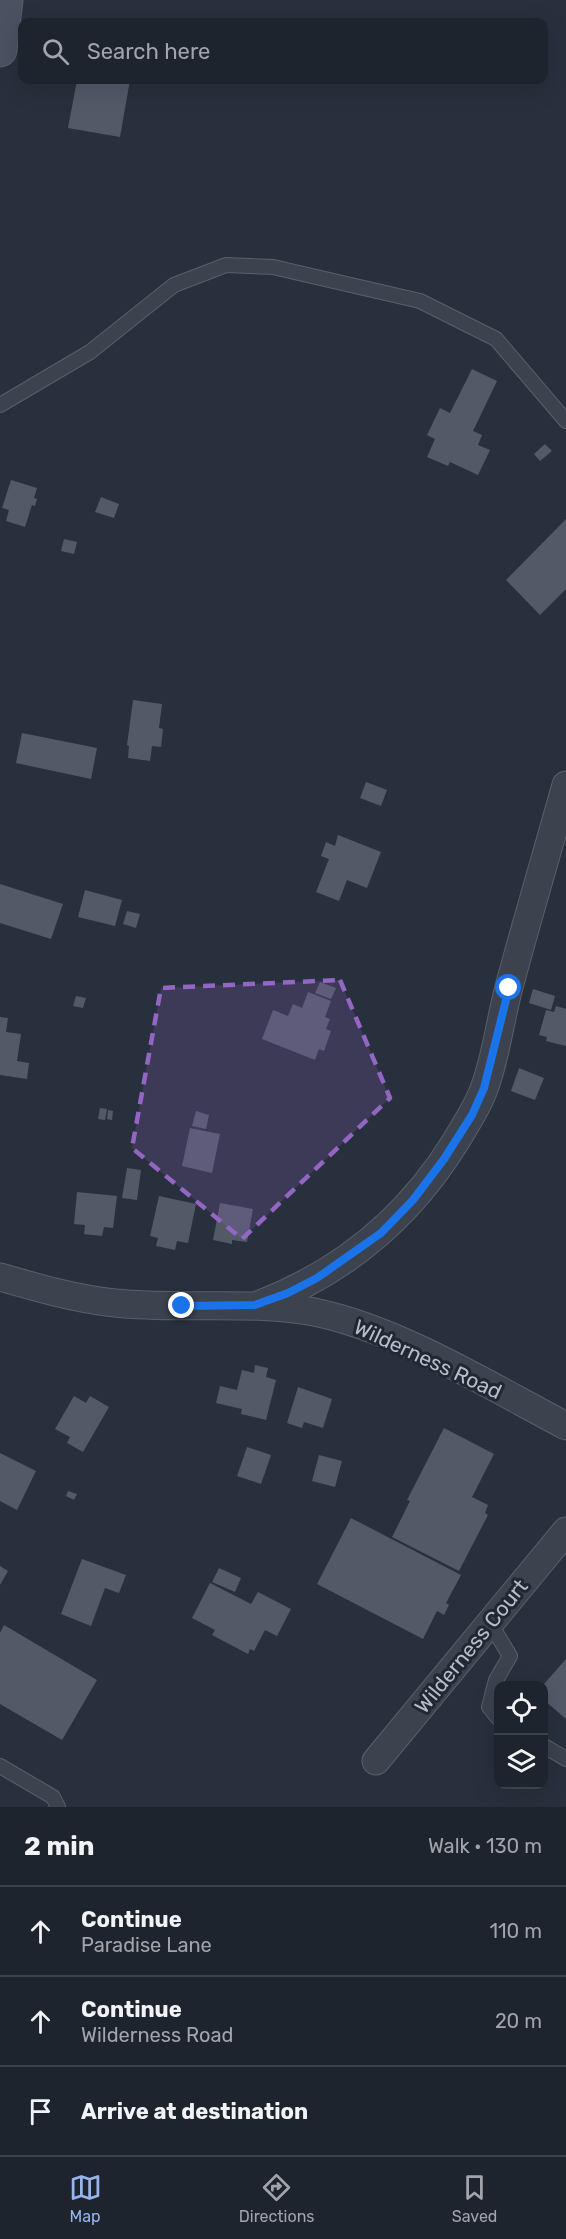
<!DOCTYPE html>
<html lang="en">
<head>
<meta charset="utf-8">
<style>
  :root { --surface:#1e242e; --page:#2b303a; --text:#f1f3f6; --muted:#a1a4aa; --line:#3c414a; --accent:#99b4ed }
  body { margin:0; font-family:Rubik,sans-serif; background:var(--page); color:var(--text) }
  .controls { position:absolute; right:18px; bottom:18px; display:grid; overflow:hidden; border-radius:12px; box-shadow:0 6px 24px #0002 }
  .controls button { width:54px; height:54px; display:grid; place-items:center; padding:0; border:0; border-bottom:2px solid var(--line); background:var(--surface); color:var(--text); font:30px sans-serif }
  .stop { position:absolute; width:18px; height:18px; margin:-14px; border:4px solid #1a73e8; border-radius:50%; background:#fff }
  .stop.end { background:#1a73e8; border-color:#fff; box-shadow:0 2px 6px #0008 }
  .list { margin:0; padding:0; list-style:none }
  h2 { display:flex; justify-content:space-between; align-items:center; height:78px; margin:0; padding:0 24px; font-size:26px }
  h2 small { font-size:20px; font-weight:400; color:var(--muted) }
  .list li { display:grid; grid-template-columns:39px 1fr auto; gap:18px; align-items:center; box-sizing:border-box; height:90px; padding:0 24px; border-top:2px solid var(--line) }
  .list b { display:block; font-size:22px; white-space:nowrap }
  .list p { margin:0; font-size:20px; white-space:nowrap; color:var(--muted) }
  .list em { font-size:20px; font-style:normal; color:var(--muted) }
  .icon { flex:none; width:33px; height:33px; fill:none; stroke:currentColor; stroke-width:2; stroke-linecap:round; stroke-linejoin:round }
  .map { position:relative; flex:none; width:566px; height:1807px; overflow:hidden }
  .search { position:absolute; background:var(--surface); box-shadow:0 6px 24px #0002; left:18px; right:18px; top:18px; height:66px; display:flex; align-items:center; gap:15px; box-sizing:border-box; padding:0 21px; border-radius:12px; color:var(--muted); font-size:22px }
  .sheet { height:348px; background:var(--surface) }
  nav { display:flex; justify-content:space-around; align-items:center; box-sizing:border-box; height:84px; border-top:2px solid var(--line); background:var(--surface); font-size:16px; color:var(--muted) }
  nav a { display:grid; justify-items:center; gap:3px }
  nav .on { color:var(--accent) }
  .map>svg:first-child { display:block }
  .building { fill:#525a68 }
  .lines { fill:none; stroke-linecap:round; stroke-linejoin:round }
  .service-casing { stroke:#5a606b; stroke-width:16 }
  .minor-casing { stroke:#5a606b; stroke-width:29 }
  .secondary-casing { stroke:#5a606b; stroke-width:35 }
  .service { stroke:#3c424e; stroke-width:14 }
  .minor { stroke:#3c424e; stroke-width:27 }
  .secondary { stroke:#4b5160; stroke-width:33 }
  .route { stroke:#1a73e8; stroke-width:8 }
  .marked { fill:#9366c3; fill-opacity:0.2; stroke:#9366c3; stroke-width:4.5; stroke-dasharray:12 8; stroke-linejoin:round }
  .labels { text-anchor:middle; dominant-baseline:central; stroke-width:6; stroke-linejoin:round; paint-order:stroke }
  .street-label { font-size:21px; fill:#b8bdc8; stroke:#212733 }
</style>
</head>
<body>
<div class="map">
<svg width="566" height="1807" viewBox="0 0 566 1807">
  <rect width="100%" height="100%" fill="#28303d"/>
  <path class="building" d="M77 80H130L120 137 68 128Z
    M472 369 497 381 473 431 482 435 478 445 490 450 478 475 450 462 448 466 427 457 435 439 427 435 440 408 450 413Z
    M545 444 552 451 540 461 534 454Z
    M11 480 37 488 34 498 37 499 35 506 32 505 25 527 6 521 9 510 2 508Z
    M101 497 119 504 114 518 95 512Z
    M566 519V589L540 615 506 580Z
    M64 539 77 542 74 554 61 551Z
    M133 700 162 704 159 728 163 729 161 747 152 746 150 761 128 758 129 746 127 745Z
    M22 733 97 748 91 779 16 763Z
    M366 782 387 790 381 806 360 798Z
    M338 835 381 852 367 888 347 880 339 901 316 892 329 859 321 856 326 842 335 846Z
    M0 884 63 904 51 939 0 923Z
    M85 890 122 900 115 926 78 917Z
    M127 911 140 914 136 928 123 924Z
    M320 982 336 988 331 999 315 993Z
    M533 989 555 996 551 1010 529 1003Z
    M308 992 331 1001 325 1017 330 1019 326 1029 331 1031 324 1051 319 1049 315 1060 262 1039 273 1010 288 1016 293 1004 302 1008Z
    M76 996 86 998 83 1008 73 1006Z
    M556 1006 566 1009V1046L546 1041 547 1037 539 1035 546 1010 554 1012Z
    M0 1017 8 1018 6 1032 21 1034 17 1061 29 1063 27 1079 0 1075Z
    M519 1068 544 1078 535 1100 511 1091Z
    M100 1108 107 1109 105 1120 98 1119Z
    M108 1110 113 1111 112 1120 107 1119Z
    M196 1111 209 1115 206 1129 192 1126Z
    M190 1128 220 1134 212 1173 182 1166Z
    M127 1168 141 1170 137 1200 122 1198Z
    M77 1192 117 1196 113 1228 104 1227 102 1236 84 1234 85 1225 74 1224Z
    M159 1196 196 1204 188 1243 177 1241 175 1250 156 1246 158 1238 150 1236Z
    M220 1203 253 1209 247 1242 232 1240V1244L213 1240Z
    M255 1365 268 1368 266 1377 276 1380 266 1420 241 1414 242 1409 216 1403 220 1386 237 1390 242 1370 254 1373Z
    M298 1387 332 1399 323 1428 304 1422 302 1428 287 1423Z
    M74 1396 86 1403 90 1396 109 1407 83 1452 67 1443 70 1437 55 1429Z
    M444 1428 494 1454 472 1497 488 1505 485 1513 488 1515 459 1571 392 1537 410 1501 407 1500Z
    M247 1447 271 1455 261 1484 237 1476Z
    M0 1453 36 1471 17 1510 0 1501Z
    M319 1455 342 1461 335 1487 312 1481Z
    M68 1491 77 1494 74 1500 66 1496Z
    M351 1518 461 1575 446 1603 449 1605 444 1615 437 1611 423 1639 317 1584Z
    M82 1559 126 1575 119 1593 105 1588 91 1626 61 1614Z
    M0 1566 8 1571 0 1585Z
    M219 1568 241 1578 235 1592 212 1582Z
    M210 1583 251 1604 258 1592 291 1609 277 1636 265 1630 254 1651 250 1649 248 1654 212 1635 215 1630 192 1618Z
    M4 1625 97 1680 62 1740 0 1704V1633Z
    M566 1659V1719L544 1700V1684Z"/>
  <g class="lines">
    <g class="service-casing">
      <path id="service" d="M0 405 90 352 174 285 226 265 273 267 420 301 496 339 566 421
        M490 1623 510 1656 496 1680 489 1707 498 1718
        M544 1746 566 1759
        M0 1766 53 1797 58 1807"/>
    </g>
    <g class="minor-casing">
      <path id="minor" d="M0 1277C38 1288 76 1299 115 1303 181 1310 249 1300 314 1312 398 1329 490 1386 566 1426
        M255 1306C341 1274 408 1219 456 1141 466 1124 477 1108 484 1089 496 1057 500 1021 509 987 527 920 547 853 566 785
        M376 1761 566 1531"/>
    </g>
    <g class="secondary-casing">
      <path id="secondary" d="M0 50 6 0"/>
    </g>
    <use href="#service" class="service"/>
    <use href="#minor" class="minor"/>
    <use href="#secondary" class="secondary"/>
  </g>
  <g class="lines">
    <path class="route" d="M182 1306 255 1305 288 1293 317 1278 381 1233 413 1200 444 1159 472 1115 484 1088 509 988"/>
  </g>
  <path class="marked" d="M340 980 390 1098 242 1239 132 1148 161 988Z"/>
  <g class="labels">
    <g class="street-label">
      <text transform="translate(428 1359) rotate(25)">Wilderness Road</text>
      <text transform="translate(471 1646) rotate(-51)">Wilderness Court</text>
    </g>
  </g>
</svg>
<div class="controls">
<button><svg class="icon" aria-label="locate" viewBox="0 0 24 24"><circle cx="12" cy="12" r="6"/><path d="M12 2v4M12 18v4M2 12h4M18 12h4"/></svg></button>
<button><svg class="icon" aria-label="layers" viewBox="0 0 24 24"><path d="M12 4l9 5-9 5-9-5zM3 14l9 5 9-5"/></svg></button>
</div>
<div class="stop" style="left:509px;top:988px"></div>
<div class="stop end" style="left:182px;top:1306px"></div>
<div class="search"><svg class="icon" aria-label="search" viewBox="0 0 24 24"><circle cx="10" cy="10" r="6"/><path d="M15 15l6 6"/></svg>Search here</div>
</div>
<section class="sheet">
<h2>2 min<small>Walk · 130 m</small></h2>
<ul class="list">
<li><svg class="icon" aria-label="ahead" viewBox="0 0 24 24"><path d="M12 20V5M6 11l6-6 6 6"/></svg><div><b>Continue</b><p>Paradise Lane</p></div><em>110 m</em></li>
<li><svg class="icon" aria-label="ahead" viewBox="0 0 24 24"><path d="M12 20V5M6 11l6-6 6 6"/></svg><div><b>Continue</b><p>Wilderness Road</p></div><em>20 m</em></li>
<li><svg class="icon" aria-label="arrive" viewBox="0 0 24 24"><path d="M6 21V4h12l-3 4 3 4H6"/></svg><div><b>Arrive at destination</b></div></li>
</ul>
</section>
<nav>
<a class="on"><svg class="icon" aria-label="map" viewBox="0 0 24 24"><path d="M3 6l6-2 6 2 6-2v14l-6 2-6-2-6 2zM9 4v14M15 6v14"/></svg>Map</a>
<a><svg class="icon" aria-label="directions" viewBox="0 0 24 24"><path d="M12 3l9 9-9 9-9-9zM9 14v-3h6M13 9l2 2-2 2"/></svg>Directions</a>
<a><svg class="icon" aria-label="saved" viewBox="0 0 24 24"><path d="M7 4h10v16l-5-4-5 4z"/></svg>Saved</a>
</nav>
</body>
</html>
